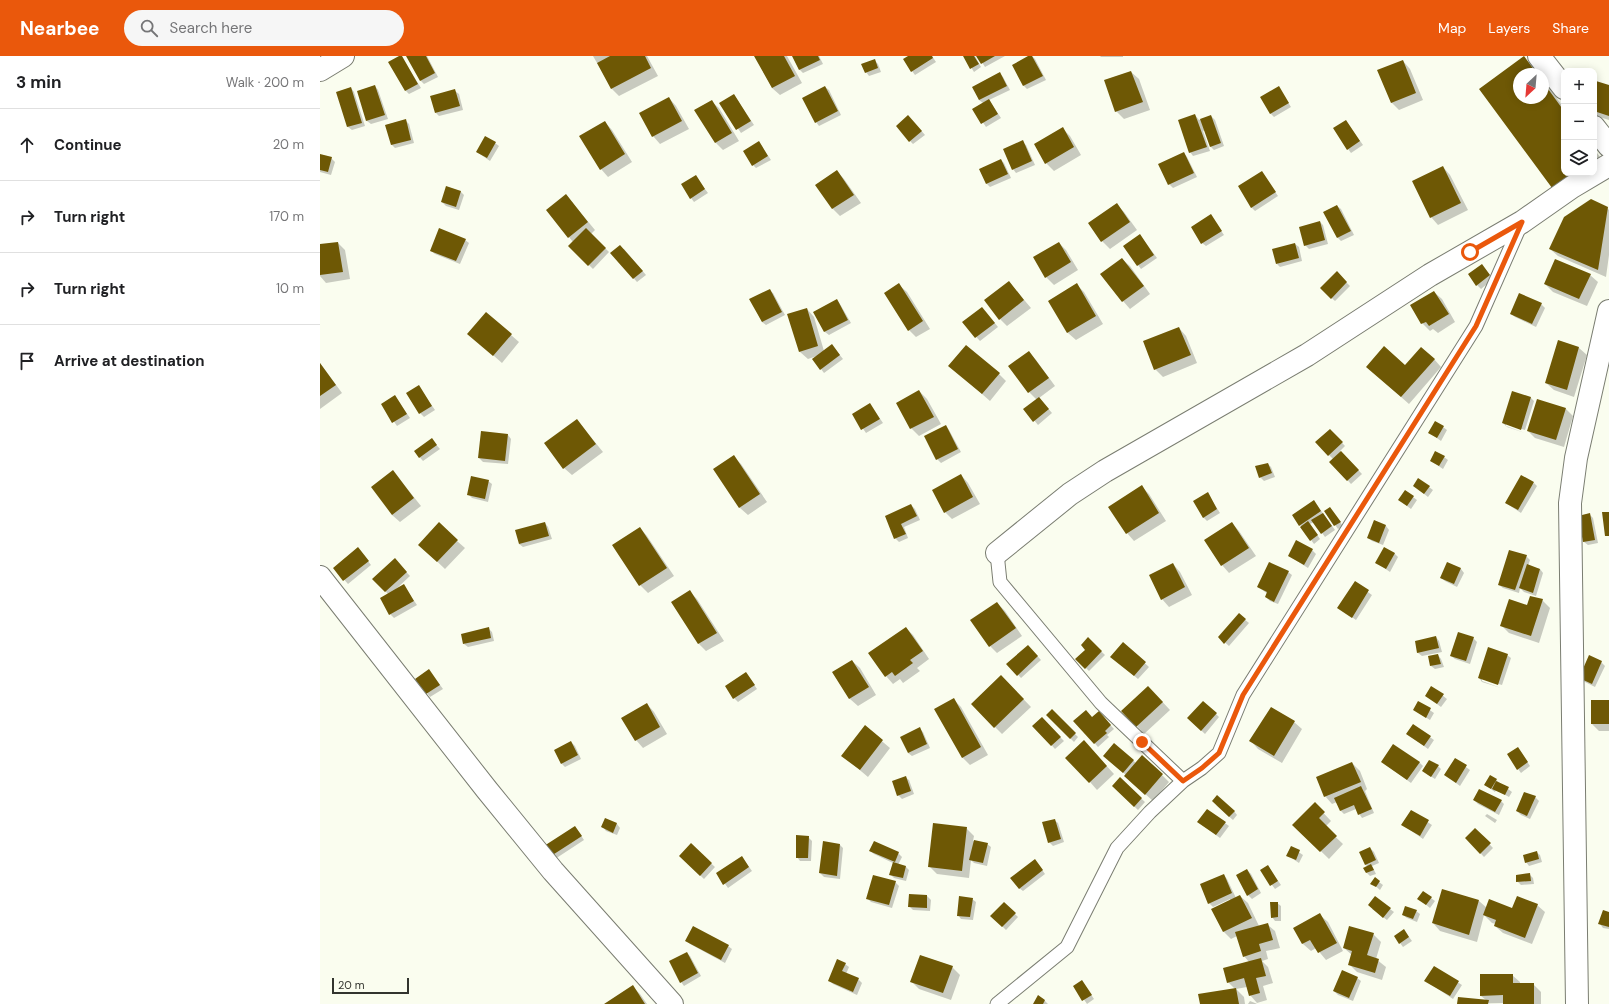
<!DOCTYPE html>
<html lang="en">
<head>
<meta charset="utf-8">
<style>
  :root { --surface:#fff; --page:#f6f6f6; --text:#202124; --muted:#757577; --line:#e0e0e0; --accent:#ea580c }
  body { margin:0; font-family:"DM Sans",sans-serif; background:var(--page); color:var(--text) }
  .controls { position:absolute; right:12px; top:12px; display:grid; overflow:hidden; border-radius:8px; box-shadow:0 2px 10px #0003 }
  .controls button { width:36px; height:36px; display:grid; place-items:center; padding:0; border:0; border-bottom:1px solid var(--line); background:var(--surface); color:var(--text); font:20px sans-serif }
  .compass { position:absolute; left:1193px; top:12px; width:36px; height:36px; border-radius:50%; background:var(--surface); box-shadow:0 2px 10px #0003; rotate:206deg }
  .scale { position:absolute; left:12px; bottom:10px; width:77px; box-sizing:border-box; padding-left:4px; border:2px solid #32342e; border-top:0; font-size:11px; line-height:14px; white-space:nowrap; color:#32342e; -webkit-text-stroke:3px #fafdef; paint-order:stroke }
  .stop { position:absolute; width:12px; height:12px; margin:-9px; border:3px solid #ea580c; border-radius:50%; background:#fff }
  .stop.end { background:#ea580c; border-color:#fff; box-shadow:0 1px 4px #0008 }
  .list { margin:0; padding:0; list-style:none }
  h2 { display:flex; justify-content:space-between; align-items:center; height:52px; margin:0; padding:0 16px; font-size:17px }
  h2 small { font-size:13px; font-weight:400; color:var(--muted) }
  .list li { display:grid; grid-template-columns:26px 1fr auto; gap:12px; align-items:center; box-sizing:border-box; height:72px; padding:0 16px; border-top:1px solid var(--line) }
  .list b { display:block; font-size:15px; white-space:nowrap }
  .list em { font-size:13px; font-style:normal; color:var(--muted) }
  .icon { flex:none; width:22px; height:22px; fill:none; stroke:currentColor; stroke-width:2; stroke-linecap:round; stroke-linejoin:round }
  .map { position:relative; flex:none; width:1289px; height:948px; overflow:hidden }
  header { display:flex; align-items:center; gap:24px; box-sizing:border-box; height:56px; padding:0 20px; background:var(--accent); color:#fff }
  header strong { font-size:19px }
  nav { display:flex; gap:22px; margin-inline-start:auto; font-size:14px }
  .search { width:280px; height:36px; background:var(--page); display:flex; align-items:center; gap:10px; box-sizing:border-box; padding:0 14px; border-radius:22px; color:var(--muted); font-size:15px }
  main { display:flex }
  aside { flex:1; background:var(--surface) }
  .map>svg:first-child { display:block }
  .shadow { fill:#0003 }
  .building { fill:#6e5805 }
  .lines { fill:none; stroke-linecap:round; stroke-linejoin:round }
  .service-casing { stroke:#7a7d71; stroke-width:15 }
  .minor-casing { stroke:#7a7d71; stroke-width:24 }
  .service { stroke:#fff; stroke-width:13 }
  .minor { stroke:#fff; stroke-width:22 }
  .route { stroke:#ea580c; stroke-width:5 }
</style>
</head>
<body>
<header>
<strong>Nearbee</strong>
<div class="search"><svg class="icon" aria-label="search" viewBox="0 0 24 24"><circle cx="10" cy="10" r="6"/><path d="M15 15l6 6"/></svg>Search here</div>
<nav><a>Map</a><a>Layers</a><a>Share</a></nav>
</header>
<main>
<aside>
<h2>3 min<small>Walk · 200 m</small></h2>
<ul class="list">
<li><svg class="icon" aria-label="ahead" viewBox="0 0 24 24"><path d="M12 20V5M6 11l6-6 6 6"/></svg><div><b>Continue</b></div><em>20 m</em></li>
<li><svg class="icon" aria-label="right" viewBox="0 0 24 24"><path d="M7 20v-9h11M14 6l5 5-5 5"/></svg><div><b>Turn right</b></div><em>170 m</em></li>
<li><svg class="icon" aria-label="right" viewBox="0 0 24 24"><path d="M7 20v-9h11M14 6l5 5-5 5"/></svg><div><b>Turn right</b></div><em>10 m</em></li>
<li><svg class="icon" aria-label="arrive" viewBox="0 0 24 24"><path d="M6 21V4h12l-3 4 3 4H6"/></svg><div><b>Arrive at destination</b></div></li>
</ul>
</aside>
<div class="map">
<svg width="1289" height="948" viewBox="0 0 1289 948">
  <rect width="100%" height="100%" fill="#fafdef"/>
  <path class="shadow" d="M81 0 101 32 89 38 86 35Z
    M87 0H107L118 21 104 28 101 25Z
    M273 0H327L338 20 299 40 292 33Z
    M435 0H467L482 27 460 39 452 32Z
    M473 0H499L503 8 483 17 480 14Z
    M590 0H612L616 6 595 19 592 15Z
    M644 0H655L661 11 654 16Z
    M658 0H685L665 11Z
    M712 0 715 3 726 24 707 33 704 30 693 9Z
    M780 0H803V1H781Z
    M1204 1 1219 18H1199V42H1223V24L1244 52V117H1274V93L1289 113 1247 146 1160 33Z
    M555 5 558 8 561 16 549 20 546 16Z
    M1083 5 1090 13 1103 44 1079 54 1071 46Z
    M811 16 819 23 830 54 804 63 796 55Z
    M679 17 683 21 690 34 669 44 681 62 666 71 654 53 663 47 659 44 653 31Z
    M55 30 58 34 68 63 51 68 47 65 38 36Z
    M1289 30V64L1276 60 1274 58V36Z
    M505 31 509 34 521 59 499 70 496 66Z
    M31 32 34 36 45 70 32 74 28 71Z
    M959 32 971 51 954 61 950 57Z
    M135 35 139 38 143 54 119 60 116 57Z
    M414 39 434 69 421 77 401 47Z
    M349 42 356 50 369 73 340 88 333 80Z
    M391 45 399 52 419 85 403 94 396 87 376 54Z
    M875 59 879 64 891 60 895 64 904 90 894 94 891 91 885 74 883 75 890 95 873 100 870 96Z
    M85 64 89 68 94 87 75 92 72 89 66 69Z
    M592 64 605 79 593 88 590 85Z
    M1026 65 1043 89 1031 97 1028 93Z
    M285 66 292 74 312 106 288 121 281 113Z
    M743 73 750 80 761 99 734 115 726 107Z
    M439 86 451 104 436 112 433 109Z
    M702 86 706 89 715 109 696 117 693 113Z
    M175 87 179 90 170 105 157 96Z
    M864 97 867 101 877 121 853 132 849 128Z
    M0 99 11 102 15 106 11 119 0 116Z
    M681 104 684 107 691 122 670 131 667 128 660 114Z
    M1123 111 1130 119 1148 154 1118 169 1111 161Z
    M517 115 524 123 541 147 520 160 513 153 496 129Z
    M942 117 958 140 935 155 931 151Z
    M375 120 388 137 374 146 371 142Z
    M140 135 144 139 139 154 126 150 122 146Z
    M246 139 275 174 271 178 289 196 273 213 250 190 253 186 227 154Z
    M796 148 804 156 817 174 790 193 782 185 769 167Z
    M1017 150 1021 153 1034 179 1021 185 1018 182Z
    M1287 152 1289 154V199L1286 221 1238 200 1230 193Z
    M891 160 904 179 886 190 882 187Z
    M1000 166 1003 169 1008 188 989 193 985 189Z
    M820 179 837 202 821 213 804 190Z
    M145 184 149 187 140 208 115 198 111 195Z
    M18 187 25 194 30 223 6 227 0 220V189Z
    M739 187 746 194 758 214 734 229 726 221 714 202Z
    M975 188 979 191 982 205 960 211 957 208Z
    M304 193 326 219 317 226 291 197Z
    M802 203 810 210 830 238 810 253 803 245Z
    M1165 213 1173 223 1161 233 1157 229Z
    M1017 217 1030 230 1015 245 1001 232Z
    M1270 219 1278 226 1267 250 1233 236 1225 228Z
    M689 226 711 252 687 270 680 263Z
    M579 229 587 236 610 273 596 281 589 274Z
    M757 229 764 236 783 268 756 284 748 277 729 245Z
    M449 234 453 237 465 259 446 269 442 266 431 244Z
    M1114 236 1122 243 1135 266 1118 277 1113 273 1110 275 1102 267Z
    M517 244 520 248 531 267 509 279 505 276 494 256Z
    M1221 248 1225 252 1216 271 1195 261 1191 258Z
    M487 253 494 261 504 295 515 293 523 303 504 317 501 313 497 300 488 303 480 296Z
    M665 255 678 271 660 285 643 267Z
    M859 272 866 280 877 307 843 321 835 313Z
    M149 278 191 279 199 286 182 307Z
    M1239 286 1259 292 1267 299 1254 341 1234 334 1226 327Z
    M709 296 716 304 735 330 719 342 732 357 718 369 705 353 717 344 709 336 690 310Z
    M1114 303 1121 311 1089 348 1055 318Z
    M0 307 22 337 0 353Z
    M630 310 679 318 686 325 670 345Z
    M99 331 115 354 104 361 100 357Z
    M599 335 607 343 621 368 599 380 591 372 577 347Z
    M1193 336 1211 342 1214 345 1205 374 1186 368V370L1205 377 1187 371 1183 367Z
    M75 340 90 362 77 370 62 348Z
    M550 348 563 367 546 377 533 358Z
    M1246 353 1253 360 1244 391 1215 382 1208 375Z
    M257 364 283 396 252 419 244 412Z
    M626 370 629 374 641 396 621 407 617 403Z
    M1123 371 1127 374 1121 385 1110 377Z
    M1010 374 1025 390 1020 395 1042 418 1031 428 1011 406 1013 403 1009 399Z
    M188 379 191 383 188 408 163 406 159 402Z
    M112 384 120 393 103 405 95 396Z
    M414 401 421 408 447 446 428 459 420 452 395 414Z
    M1124 401 1128 404 1123 413 1111 405Z
    M948 408 951 411 955 421 944 425 940 421Z
    M73 415 101 450 80 466 72 459Z
    M641 419 648 427 660 448 632 463 625 456Z
    M168 425 172 428 168 446 152 442 148 438Z
    M1214 427 1217 430 1201 457 1186 447Z
    M1094 430 1109 431 1113 434 1108 441Z
    M822 431 829 438 846 465 814 485 807 477Z
    M1085 435 1097 444 1091 453 1083 447Z
    M888 438 900 457 887 465 883 461Z
    M591 449 595 453 600 464 584 471 588 482 579 486 575 482 566 461Z
    M997 449 1015 474 1005 481 994 466 990 468 1000 483 994 488 980 469Z
    M1010 452 1023 470 1018 473 1005 455Z
    M1269 458 1273 462 1278 487 1268 489 1264 486Z
    M1055 465 1066 470 1069 474 1063 489 1052 485 1048 482Z
    M225 467 228 471 232 483 203 491 199 488Z
    M912 467 919 475 936 500 909 517 902 509Z
    M320 472 327 480 354 520 328 537 320 529 294 489Z
    M137 485 145 492 125 513 107 496Z
    M992 494 996 498 988 512 969 500Z
    M41 496 51 509 28 528 14 512Z
    M1074 497 1078 501 1070 516 1057 507Z
    M1206 500 1210 504 1208 510 1220 513 1223 517 1216 540 1204 536 1200 532 1199 537 1183 532 1179 529Z
    M75 504 90 520 75 534 84 530 97 549 74 562 70 558 68 538 54 523Z
    M1128 507 1141 513 1144 517 1137 531 1125 525 1121 522Z
    M853 508 860 516 872 539 849 551 842 543Z
    M968 516 972 519 958 548 950 545 946 541 948 538 938 531Z
    M1035 527 1052 539 1036 564 1019 552Z
    M370 536 377 543 404 585 386 595 379 588 353 546Z
    M1222 544 1230 552 1219 587 1189 577 1182 570 1208 550Z
    M677 547 685 555 702 580 677 597 670 590Z
    M919 559 929 567 909 590 899 581Z
    M586 572 593 579 609 603 597 612 600 615 583 627 580 623 573 628 566 620Z
    M169 573 172 576 174 585 148 591 144 588Z
    M1116 581 1119 585 1122 596 1102 600 1098 597 1096 586Z
    M1153 582 1157 586 1150 608 1135 603 1131 600Z
    M768 583 785 599 769 615 757 603 766 594Z
    M803 587 829 611 818 623 795 604Z
    M708 590 721 604 701 622 688 608Z
    M1118 599 1121 603 1124 611 1115 613 1111 610Z
    M1187 599 1191 602 1182 629 1162 623V625L1181 632 1162 626 1159 622Z
    M532 605 540 612 556 639 538 650 530 643 513 617Z
    M1281 606 1285 610 1275 631 1263 625 1260 622Z
    M426 617 437 633 418 646 414 642Z
    M112 618 123 633 110 641 97 623Z
    M681 620 711 651 682 678 652 648Z
    M1112 631 1127 643 1121 651 1106 640Z
    M836 639 850 654 824 678 817 670Z
    M633 643 641 651 668 699 650 709 642 701Z
    M1289 645V675H1279L1272 668Z
    M1098 646 1114 657 1110 664 1094 654Z
    M327 648 334 656 347 678 323 692 316 684Z
    M732 655 758 681 754 686 727 659Z
    M896 658 899 661 885 678 868 662Z
    M782 660 794 673 787 679 789 681 778 691 755 665Z
    M722 663 744 685 735 693 714 670Z
    M974 666 982 673 962 707 938 693 931 685Z
    M1093 669 1114 684 1108 693 1087 678Z
    M545 671 570 692 548 721 523 700Z
    M600 673 603 676 610 692 592 700 588 697Z
    M251 686 255 690 261 703 245 711 242 708Z
    M794 688 816 707 842 719 849 726 833 745 813 727 806 719 788 704Z
    M771 693 794 718 777 734 770 726Z
    M1201 696 1210 710 1201 717 1198 713Z
    M1135 703 1150 714 1140 730 1125 719Z
    M1062 706H1099L1103 710 1091 727Z
    M1032 707 1040 715 1047 733 1045 735 1054 757 1042 762 1036 753 1024 758 1021 755 1017 746 1012 748 1005 740Z
    M1118 710 1121 713 1115 723 1107 718Z
    M585 721 589 724 594 738 582 743 578 739Z
    M800 723 825 746 818 754 793 730Z
    M1176 724 1192 736 1189 741 1176 734 1175 736 1165 729Z
    M1215 741 1219 745 1210 763 1201 759 1197 755Z
    M1154 744 1181 745 1184 748 1179 759 1158 748Z
    M995 748 1011 765 1005 771 1023 788 1009 803 974 769Z
    M896 749 914 755 917 759 913 764Z
    M887 754 909 770 900 782 882 769Z
    M1091 755 1112 769 1103 783 1083 769Z
    M1167 758 1177 764 1175 767 1165 760Z
    M286 763 297 768 300 772 297 779 286 775 283 771Z
    M734 764 738 767 744 786 733 790 729 786Z
    M646 772 654 780 653 785 667 788 671 791 667 810 654 807 651 804 649 822 617 818 610 811Z
    M1155 773 1173 792 1164 801 1146 782Z
    M258 775 264 784 235 803 232 800Z
    M488 781 492 785 491 805H480L477 801Z
    M371 789 395 811 384 823 360 800Z
    M520 789 523 792 520 823 504 821 500 817Z
    M971 791 983 799 979 807 967 799Z
    M1050 792 1054 796 1059 807 1052 810 1056 818 1050 820 1047 817 1048 811 1045 808Z
    M550 795 578 797 582 801 578 809 586 811 589 814 586 825 574 822 570 818 573 807 554 798Z
    M1216 796 1220 799 1222 806 1209 810 1206 806Z
    M422 801 432 815 408 832 398 818Z
    M718 808 725 818 703 835 699 832Z
    M948 810 961 829 955 833 941 814Z
    M927 814 931 818 941 837 932 843 928 839Z
    M904 819 907 823 916 842 920 840 928 847 939 870 947 868 955 875 960 892 946 895 948 903 942 905 948 911 953 927 943 930 947 944 937 947 930 939 927 931 916 933 924 941 925 948H881L915 933 908 926 929 906 924 900 917 880 911 883 903 875 910 843 893 851 889 847Z
    M1210 819 1213 822 1214 828 1201 829 1197 825Z
    M1055 823 1063 829 1060 834 1052 827Z
    M575 826 579 830 572 852 551 846 547 842Z
    M607 840 611 844 610 855 593 854 589 850Z
    M1111 842 1115 845 1110 852 1099 843Z
    M652 843 656 846 653 864 641 863 638 859Z
    M1159 845 1167 852 1193 854 1217 849 1225 856 1212 888 1183 877 1175 870 1176 868 1172 867 1164 859 1157 886 1120 875 1113 867Z
    M684 847 698 861 686 874 672 860Z
    M957 847 961 850V865H955L952 861Z
    M1052 853H1070L1074 856 1067 864Z
    M1096 855 1100 858 1097 866 1087 862 1083 859Z
    M1289 857V873L1283 872 1280 868Z
    M1000 859 1008 866 1023 895 1006 904 996 892 991 895 983 888 974 873Z
    M1084 874 1092 885 1083 891 1080 887Z
    M1053 878 1061 886 1056 903 1066 911 1062 924 1037 916 1029 908 1032 899 1024 892Z
    M367 885 408 890 412 893 405 907 370 888Z
    M367 897 370 900 381 920 364 930 361 926Z
    M525 908 529 911 526 918 538 923 542 927 537 939 513 928 509 924Z
    M632 911 640 919 631 944 599 933 591 925Z
    M1114 911 1142 929 1133 943 1106 925Z
    M1192 919 1200 926V928H1213L1221 936V948H1184V947L1138 948 1166 944 1161 940Z
    M1037 922 1041 925 1033 945 1018 939 1014 935Z
    M762 925 774 943 767 948 755 930Z
    M313 931 320 938 327 948H285Z
    M718 941 725 945 728 948H714Z
    M930 945 935 947 937 948H928Z"/>
  <path class="building" d="M79 0H82L98 28 85 35 68 6Z
    M86 0H106L115 17 100 25Z
    M290 0H325L331 12 291 33 277 7Z
    M434 0H464L475 20 452 32Z
    M472 0H498L500 4 479 14Z
    M588 0H612L613 2 591 16 583 3Z
    M643 0H654L659 8 650 13Z
    M656 0H675L661 8Z
    M708 0H712L723 20 703 30 692 9Z
    M1204 0 1217 18H1199V42H1223V26L1244 55V117H1260L1235 136 1159 33Z
    M555 3 558 12 545 17 541 8Z
    M1083 4 1096 37 1071 47 1057 14Z
    M811 15 823 46 795 56 784 24Z
    M680 16 687 30 659 44 652 31Z
    M1276 25 1289 29V60L1274 55V33Z
    M55 29 65 59 46 65 37 35Z
    M505 30 518 55 495 67 482 42Z
    M959 30 969 47 950 58 940 41Z
    M31 31 42 67 27 71 16 36Z
    M135 33 140 50 115 57 110 40Z
    M414 38 431 65 416 74 399 47Z
    M349 41 362 65 332 81 319 57Z
    M669 43 678 58 661 68 652 53Z
    M392 44 412 77 395 87 374 54Z
    M875 58 887 91 869 97 858 64Z
    M588 59 602 75 589 86 576 70Z
    M891 59 901 87 890 91 880 63Z
    M86 63 91 84 71 89 65 69Z
    M1026 64 1040 85 1027 94 1013 72Z
    M285 65 305 98 280 114 259 80Z
    M743 71 754 91 725 108 714 88Z
    M165 80 176 86 167 102 156 96Z
    M703 84 712 105 692 114 683 93Z
    M439 85 448 100 432 110 423 95Z
    M864 96 874 117 848 129 838 108Z
    M0 98 12 101 8 116 0 114Z
    M681 103 688 118 666 128 659 113Z
    M1123 110 1141 147 1110 162 1092 125Z
    M517 114 534 139 512 153 495 129Z
    M942 115 956 136 931 152 918 130Z
    M376 119 385 133 370 143 361 128Z
    M126 130 141 135 136 151 121 146Z
    M246 138 268 166 248 182 226 154Z
    M1271 143 1288 151 1278 214 1229 193 1244 161Z
    M797 147 810 166 781 186 768 167Z
    M1017 149 1031 175 1017 182 1003 156Z
    M891 158 902 175 881 188 871 171Z
    M1000 165 1005 184 984 190 979 171Z
    M119 172 146 183 136 205 110 195Z
    M266 172 286 192 268 210 248 190Z
    M820 178 834 199 817 210 803 190Z
    M18 186 23 216 0 219V188Z
    M739 186 751 206 725 222 713 201Z
    M975 187 979 202 956 208 952 193Z
    M300 189 323 215 313 223 290 197Z
    M802 202 824 230 802 246 780 218Z
    M1235 203 1271 218 1259 243 1224 228Z
    M1162 208 1170 219 1156 230 1148 218Z
    M1017 215 1027 226 1011 243 1000 232Z
    M689 225 704 244 679 264 664 244Z
    M579 227 603 265 588 275 564 237Z
    M757 227 776 260 747 277 728 245Z
    M450 233 462 256 442 266 429 243Z
    M1114 235 1129 258 1109 270 1106 266 1101 268 1090 249Z
    M1199 237 1222 247 1212 268 1190 258Z
    M517 243 528 264 504 276 493 256Z
    M662 251 675 267 655 282 642 266Z
    M487 252 498 290 479 296 467 258Z
    M166 256 192 278 173 300 147 278Z
    M859 271 871 299 834 314 823 285Z
    M1238 284 1259 291 1247 334 1225 327Z
    M512 288 520 299 500 314 492 303Z
    M646 289 680 317 662 338 628 310Z
    M1064 290 1085 309 1101 291 1115 303 1081 341 1046 311Z
    M709 295 729 322 708 337 688 310Z
    M0 307 16 329 0 340Z
    M99 329 112 350 99 358 86 337Z
    M599 334 614 361 590 373 576 347Z
    M1192 335 1211 341 1201 374 1182 367Z
    M75 339 87 358 72 367 61 348Z
    M719 341 729 353 713 366 703 353Z
    M1217 343 1246 352 1236 384 1207 375Z
    M550 347 560 363 541 374 532 358Z
    M257 363 276 388 243 413 224 387Z
    M1115 365 1124 370 1117 382 1108 377Z
    M626 369 638 393 616 404 604 380Z
    M1010 373 1023 386 1008 400 995 386Z
    M161 375 188 378 185 405 158 402Z
    M112 382 117 389 99 402 94 395Z
    M1021 395 1039 414 1027 425 1009 406Z
    M1115 395 1125 400 1119 410 1110 405Z
    M414 399 440 438 419 452 393 413Z
    M948 407 952 417 939 422 935 410Z
    M73 414 94 442 72 459 51 431Z
    M641 418 653 441 624 457 612 434Z
    M1201 419 1214 426 1198 454 1185 447Z
    M151 420 169 424 165 443 147 439Z
    M1098 422 1110 430 1104 438 1093 430Z
    M822 429 839 457 806 478 788 451Z
    M1085 434 1094 440 1087 450 1078 444Z
    M888 436 897 453 883 462 873 445Z
    M994 444 1001 455 979 470 972 459Z
    M591 448 597 460 581 468 586 478 574 483 565 460Z
    M1010 451 1021 466 1014 470 1004 455Z
    M1282 456H1289V480H1285Z
    M1003 457 1012 470 1001 478 991 464Z
    M1270 457 1275 484 1263 486 1258 460Z
    M1054 464 1066 469 1059 487 1047 482Z
    M988 465 998 479 990 485 980 471Z
    M119 466 138 484 117 506 98 489Z
    M225 466 229 480 199 488 195 474Z
    M912 466 929 492 901 510 884 484Z
    M320 471 347 512 319 530 292 489Z
    M976 484 993 493 984 509 968 500Z
    M38 491 49 505 23 525 13 512Z
    M1064 491 1075 497 1066 513 1055 507Z
    M1189 494 1207 499 1195 534 1178 529Z
    M75 502 87 516 65 536 52 523Z
    M949 506 969 515 954 546 945 541 947 536 937 531Z
    M1127 506 1141 512 1134 528 1120 522Z
    M853 507 865 531 841 544 829 519Z
    M1207 508 1220 513 1213 537 1199 532Z
    M1035 525 1049 534 1032 562 1017 552Z
    M84 528 94 545 69 559 60 542Z
    M370 534 397 577 378 588 351 546Z
    M1210 540 1223 543 1211 580 1180 570 1189 543 1207 549Z
    M677 546 696 572 669 591 650 564Z
    M919 557 926 563 904 588 898 581Z
    M169 571 171 582 143 588 141 578Z
    M586 571 603 595 590 604 593 607 575 620 572 616 565 621 548 597Z
    M1138 576 1154 581 1146 605 1130 600Z
    M1116 580 1119 592 1097 597 1095 585Z
    M768 581 782 595 765 613 755 603 765 594 761 589Z
    M803 586 826 606 814 620 790 601Z
    M708 589 718 600 697 620 686 608Z
    M1168 591 1188 598 1178 629 1158 622Z
    M1118 598 1121 608 1110 610 1108 600Z
    M1269 599 1282 605 1272 628 1259 622Z
    M532 604 549 631 529 643 512 616Z
    M109 613 120 629 106 638 95 623Z
    M426 616 435 629 413 643 405 630Z
    M681 619 704 643 674 672 651 648Z
    M828 630 843 646 816 671 801 655Z
    M1111 630 1124 638 1117 648 1105 640Z
    M634 642 661 691 642 702 614 653Z
    M1271 644H1289V668H1271Z
    M883 645 897 657 881 675 867 662Z
    M1098 645 1111 652 1106 662 1093 654Z
    M327 647 340 671 315 685 301 662Z
    M951 651 975 665 954 700 929 685Z
    M732 653 756 677 750 683 726 659Z
    M766 654 772 661 779 655 791 669 785 675 787 677 774 688 753 665Z
    M722 661 741 681 731 690 712 670Z
    M1093 668 1111 680 1104 690 1086 678Z
    M545 669 563 684 540 714 521 700Z
    M600 671 607 688 588 697 580 681Z
    M764 684 787 710 769 727 745 702Z
    M251 685 258 699 241 708 234 694Z
    M794 687 814 704 803 717 783 700Z
    M1073 688 1100 706 1087 724 1061 706Z
    M1198 691 1208 706 1197 714 1187 698Z
    M822 699 843 718 825 739 804 720Z
    M1135 702 1147 709 1136 727 1124 719Z
    M1109 704 1119 709 1111 721 1102 715Z
    M1032 706 1041 726 1004 741 996 721Z
    M1170 719 1177 723 1171 733 1164 729Z
    M586 720 591 735 577 740 572 725Z
    M800 721 822 742 814 751 792 730Z
    M1176 725 1189 731 1185 739 1172 733Z
    M1041 730 1052 753 1038 759 1034 749 1020 755 1014 742Z
    M1159 733 1182 744 1175 756 1153 744Z
    M1204 736 1216 740 1207 760 1196 755Z
    M897 739 915 755 909 761 892 745Z
    M995 746 1005 756 999 762 1017 780 1000 796 972 769Z
    M887 753 906 766 896 779 877 766Z
    M1091 754 1109 764 1100 780 1081 769Z
    M285 762 297 767 293 777 281 771Z
    M735 763 741 783 728 787 722 766Z
    M613 767 647 771 642 815 608 811Z
    M255 770 262 780 231 800 224 790Z
    M1155 772 1171 787 1160 798 1145 782Z
    M476 779 489 780 488 802H476Z
    M654 784 668 787 663 807 649 804Z
    M503 785 520 788 517 820 499 817Z
    M554 785 579 796 575 806 549 795Z
    M371 787 392 807 380 820 359 800Z
    M971 790 980 794 976 804 966 800Z
    M1050 791 1056 804 1045 809 1039 796Z
    M1217 795 1219 803 1205 807 1203 799Z
    M422 800 429 811 403 829 396 817Z
    M715 803 723 814 699 833 690 822Z
    M573 806 586 810 583 822 569 819Z
    M1051 808 1054 814 1046 817 1043 812Z
    M948 809 958 825 950 830 940 814Z
    M927 813 938 833 927 840 916 819Z
    M1210 817 1211 825 1196 826V819Z
    M904 818 912 837 888 848 880 828Z
    M553 819 576 825 569 849 546 843Z
    M1055 821 1060 825 1056 831 1050 828Z
    M1122 833 1159 844 1149 879 1112 867Z
    M1103 835 1112 841 1106 849 1097 843Z
    M589 838 607 839V852L588 851Z
    M920 839 932 862 903 876 891 853Z
    M639 840 653 842 650 861 637 860Z
    M1055 840 1071 852 1063 862 1048 849Z
    M1197 840 1218 848 1205 882 1174 870 1176 864 1163 859 1169 843 1192 852Z
    M684 846 696 857 682 871 670 860Z
    M950 846H958V861L951 862Z
    M1085 850 1097 854 1093 863 1082 859Z
    M1283 854 1289 856V871L1278 868Z
    M1000 857 1017 887 998 897 990 884 982 888 973 872Z
    M948 867 953 884 939 888 941 895 923 901 915 876Z
    M373 870 409 889 401 904 365 885Z
    M1029 870 1054 877 1047 899 1059 903 1055 917 1028 909 1032 895 1023 892Z
    M1084 873 1089 881 1079 888 1074 880Z
    M367 896 378 917 360 927 349 905Z
    M600 899 633 910 623 937 590 926Z
    M941 902 946 920 936 922 940 937 929 940 924 922 907 927 903 912Z
    M517 903 526 907 522 915 539 922 533 936 508 925Z
    M1114 910 1139 925 1130 940 1104 925Z
    M1022 914 1038 921 1029 942 1013 935Z
    M1160 918H1193V927H1214V948H1183V939L1160 940Z
    M762 924 772 939 762 945 753 930Z
    M313 929 325 948H284Z
    M916 932 919 948H880L878 938Z
    M718 939 725 944 723 948H713Z
    M1138 941 1169 944 1168 948H1137Z"/>
  <g class="lines">
    <g class="service-casing">
      <path id="service" d="M677 497 680 526 781 647 863 725
        M677 948 747 891 797 792 830 756 863 725 882 712 899 697 923 639 1156 270 1201 168"/>
    </g>
    <g class="minor-casing">
      <path id="minor" d="M1219 0 1244 32
        M0 14 23 0
        M1274 71 1289 90
        M677 497 750 438 785 415 987 299 1110 219 1202 166 1252 131 1289 109
        M0 521 167 734 233 815 352 948
        M1257 948 1250 447 1256 402 1289 255"/>
    </g>
    <use href="#service" class="service"/>
    <use href="#minor" class="minor"/>
  </g>
  <g class="lines">
    <path class="route" d="M822 686 863 725 882 712 899 697 923 639 1156 270 1202 166 1150 196"/>
  </g>
</svg>
<div class="controls">
<button>+</button>
<button>−</button>
<button><svg class="icon" aria-label="layers" viewBox="0 0 24 24"><path d="M12 4l9 5-9 5-9-5zM3 14l9 5 9-5"/></svg></button>
</div>
<svg class="compass" viewBox="-18 -18 36 36"><path d="M0-13l5 13h-10z" fill="#e53935"/><path d="M0 13l5-13h-10z" fill="#757577"/></svg>
<div class="scale">20 m</div>
<div class="stop" style="left:1150px;top:196px"></div>
<div class="stop end" style="left:822px;top:686px"></div>
</div>
</main>
</body>
</html>
